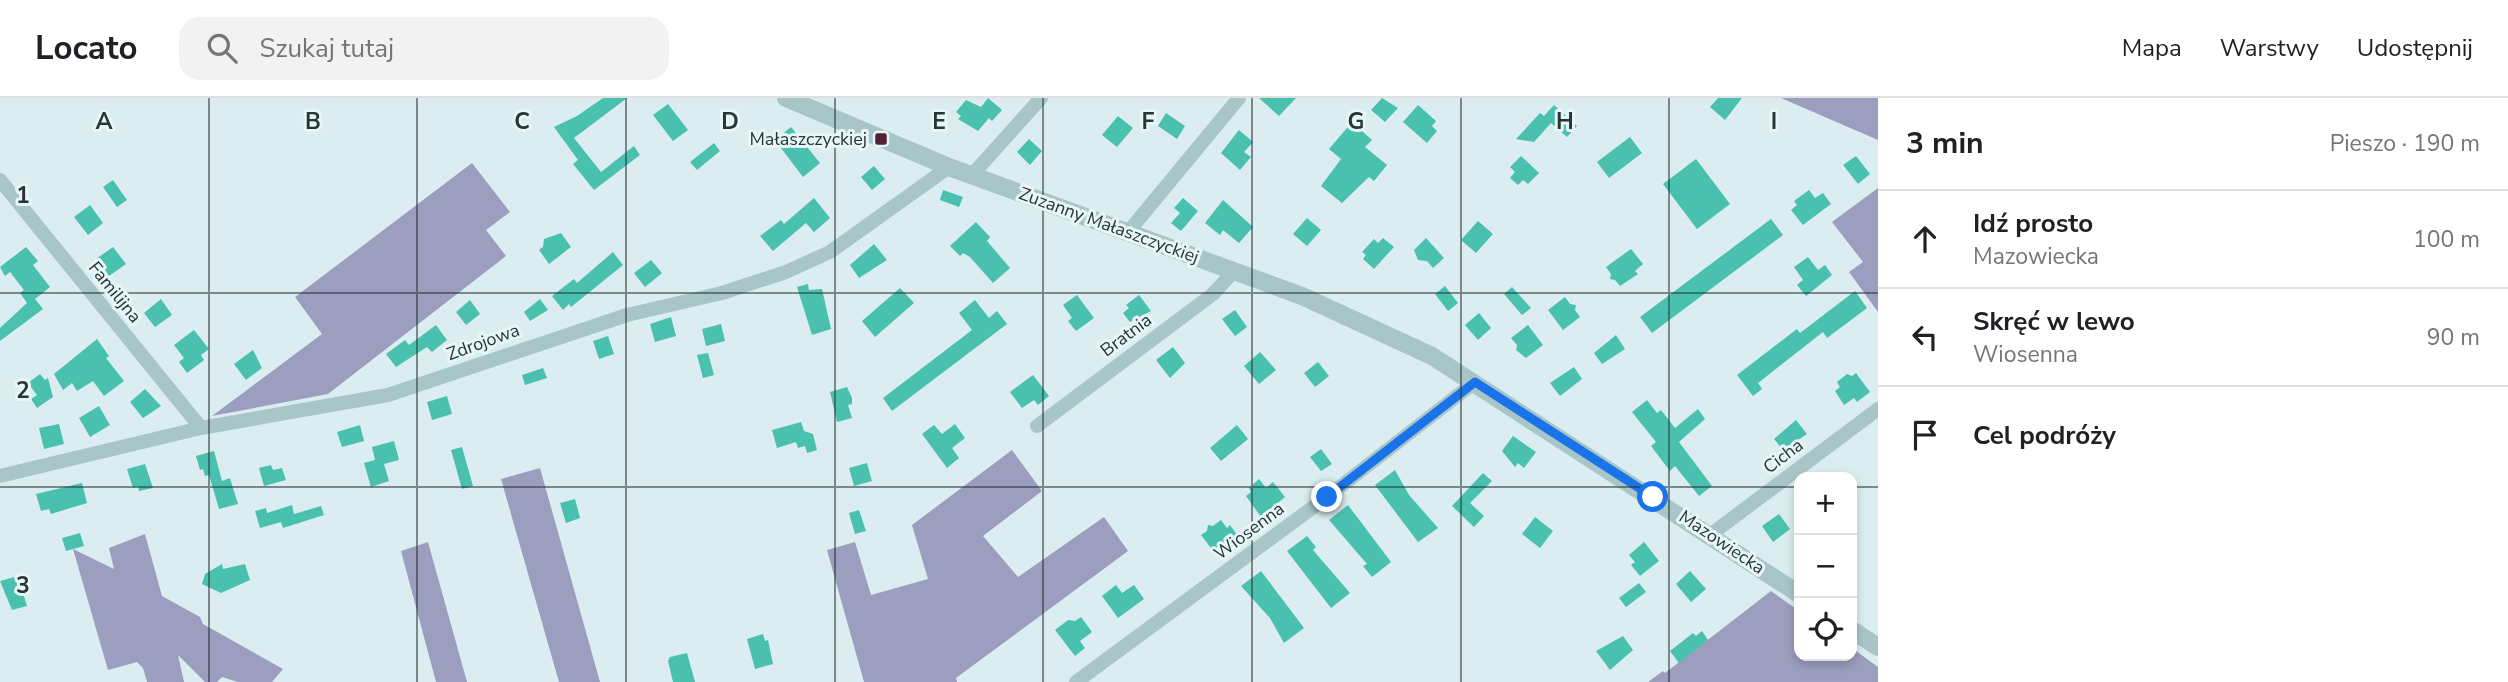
<!DOCTYPE html>
<html lang="pl">
<head>
<meta charset="utf-8">
<style>
  :root { --surface:#fff; --page:#f2f2f2; --text:#202124; --muted:#757577; --line:#e0e0e0 }
  body { margin:0; font-family:"Nunito Sans",sans-serif; background:var(--page); color:var(--text) }
  .controls { position:absolute; right:21px; bottom:21px; display:grid; overflow:hidden; border-radius:14px; box-shadow:0 4px 10px #0003 }
  .controls button { width:63px; height:63px; display:grid; place-items:center; padding:0; border:0; border-bottom:2px solid var(--line); background:var(--surface); color:var(--text); font:35px sans-serif }
  .stop { position:absolute; width:21px; height:21px; margin:-16px; border:5px solid #1a73e8; border-radius:50%; background:#fff }
  .stop.end { background:#1a73e8; border-color:#fff; box-shadow:0 2px 7px #0008 }
  .list { margin:0; padding:0; list-style:none }
  h2 { display:flex; justify-content:space-between; align-items:center; height:91px; margin:0; padding:0 28px; font-size:30px }
  h2 small { font-size:23px; font-weight:400; color:var(--muted) }
  .list li { display:grid; grid-template-columns:46px 1fr auto; gap:21px; align-items:center; box-sizing:border-box; height:98px; padding:0 28px; border-top:2px solid var(--line) }
  .list b { display:block; font-size:26px; white-space:nowrap }
  .list p { margin:0; font-size:23px; white-space:nowrap; color:var(--muted) }
  .list em { font-size:23px; font-style:normal; color:var(--muted) }
  .icon { flex:none; width:38px; height:38px; fill:none; stroke:currentColor; stroke-width:2; stroke-linecap:round; stroke-linejoin:round }
  .map { position:relative; flex:none; width:1878px; height:584px; overflow:hidden }
  header { display:flex; align-items:center; gap:42px; box-sizing:border-box; height:98px; padding:0 35px; background:var(--surface); border-bottom:2px solid var(--line) }
  header strong { font-size:33px }
  nav { display:flex; gap:38px; margin-inline-start:auto; font-size:24px }
  .search { width:490px; height:63px; background:var(--page); display:flex; align-items:center; gap:18px; box-sizing:border-box; padding:0 24px; border-radius:21px; color:var(--muted); font-size:26px }
  main { display:flex }
  aside { flex:1; background:var(--surface) }
  .map>svg:first-child { display:block }
  .green { fill:#9c9ebf }
  .building { fill:#4ac0af }
  .lines { fill:none; stroke-linecap:round; stroke-linejoin:round }
  .minor { stroke:#a8c6c8; stroke-width:14 }
  .tertiary { stroke:#a8c6c8; stroke-width:18 }
  .route { stroke:#1a73e8; stroke-width:9 }
  .grid { fill:none; stroke:#283534; stroke-width:2; stroke-opacity:0.55 }
  .poi-dot { fill:#541f30; stroke:#e7f6f8; stroke-width:2.5 }
  .labels { text-anchor:middle; dominant-baseline:central; stroke-width:6; stroke-linejoin:round; paint-order:stroke }
  .poi-label { font-size:18px; fill:#283534; stroke:#e7f6f8; text-anchor:end }
  .street-label { font-size:18px; fill:#283534; stroke:#e7f6f8 }
  .grid-label { font-size:23px; text-anchor:middle; font-weight:bold; fill:#283534; stroke:#e7f6f8; stroke-width:6; stroke-linejoin:round; paint-order:stroke }
</style>
</head>
<body>
<header>
<strong>Locato</strong>
<div class="search"><svg class="icon" aria-label="search" viewBox="0 0 24 24"><circle cx="10" cy="10" r="6"/><path d="M15 15l6 6"/></svg>Szukaj tutaj</div>
<nav><a>Mapa</a><a>Warstwy</a><a>Udostępnij</a></nav>
</header>
<main>
<div class="map">
<svg width="1878" height="584" viewBox="0 0 1878 584">
  <rect width="100%" height="100%" fill="#dbedf0"/>
  <path class="green" d="M1781 0H1878V42Z
    M472 65 510 114 486 132 506 158 328 296 212 318 322 236 295 199Z
    M1878 90V214L1849 174 1863 164 1832 124Z
    M1012 352 1042 393 983 438 1018 479 1104 419 1128 453 956 580 957 584H864L827 452 855 444 871 497 928 481 912 427Z
    M540 370 600 584H559L501 381Z
    M145 436 162 498 200 519 203 526 283 571 272 584H238L222 579 217 584H205L178 557 184 584H147L143 570 137 564 108 572 73 451 114 471 109 450Z
    M428 444 467 584H436L401 453Z
    M1771 493 1799 513V558H1852V550L1878 569V584H1648L1663 573 1665 575Z"/>
  <path class="building" d="M603 0H627L574 40 601 74 634 48 640 57 594 92 573 66 578 62 554 29 577 18Z
    M988 0 1002 12 992 23 989 20 978 33 958 21 961 18 956 14 966 2 981 9Z
    M1259 0H1296L1279 18Z
    M1382 0 1398 10 1385 24 1371 12Z
    M1718 0H1742L1725 22 1710 9Z
    M668 6 688 32 673 43 653 17Z
    M1418 7 1436 23 1432 28 1437 33 1427 45 1403 24Z
    M1554 7 1577 28 1567 39 1551 25 1534 44 1516 41 1540 15 1544 18Z
    M1166 15 1185 28 1177 41 1158 28Z
    M1118 18 1133 30 1117 49 1102 37Z
    M1352 24 1372 42 1365 49 1387 67 1374 83 1369 79 1342 105 1321 88 1341 61 1329 51Z
    M791 29 820 65 803 79 775 42Z
    M1239 32 1253 44 1244 54 1251 59 1240 72 1221 55Z
    M1630 39 1642 55 1609 80 1597 64Z
    M1029 41 1042 53 1030 67 1017 54Z
    M714 45 720 53 697 72 690 64Z
    M1521 58 1539 75 1528 86 1523 82 1518 87 1510 80 1515 74 1510 69Z
    M1856 58 1870 76 1858 86 1843 67Z
    M1696 61 1730 106 1697 131 1663 86Z
    M874 68 885 81 872 92 861 79Z
    M113 82 127 102 117 109 103 89Z
    M943 92 963 99 959 109 940 102Z
    M1809 92 1815 100 1823 95 1831 106 1803 127 1791 112 1797 107 1794 103Z
    M814 100 830 120 814 134 806 125 773 153 760 138 781 122 784 126Z
    M1183 100 1198 113 1181 133 1171 125 1180 115 1174 110Z
    M1223 102 1253 129 1239 145 1223 132 1220 137 1205 125Z
    M90 107 103 125 88 137 74 119Z
    M1307 120 1321 132 1307 148 1293 136Z
    M1771 121 1783 137 1652 235 1640 219Z
    M1478 123 1493 136 1476 155 1461 142Z
    M976 124 990 139 987 143 1010 170 993 185 970 159 963 155 960 158 950 148Z
    M561 135 571 149 549 166 539 152 543 149 544 141Z
    M1383 140 1394 149 1374 171 1363 161 1366 157 1362 154 1374 141 1378 145Z
    M1426 140 1444 160 1433 170 1427 163 1418 162 1414 152Z
    M874 146 887 162 859 180 850 167Z
    M26 149 38 163 33 167 50 189 35 201 43 211 0 243V230L27 205 20 195 24 192 10 174 5 178 0 169Z
    M113 149 126 166 109 178 96 161Z
    M1631 151 1643 166 1635 173 1638 176 1620 188 1615 182 1610 181 1611 176 1606 169Z
    M613 154 623 167 571 209 569 206 563 212 552 198 574 181 577 185Z
    M1808 159 1818 172 1825 167 1832 177 1806 198 1797 187 1803 182 1794 169Z
    M651 162 662 175 645 189 634 175Z
    M808 186 809 192 822 191 831 231 812 237 797 189Z
    M1445 188 1458 205 1448 213 1435 196Z
    M1512 189 1531 210 1522 217 1504 196Z
    M900 190 914 205 875 239 862 223Z
    M1855 193 1867 210 1827 240 1823 234 1758 285 1762 291 1753 298 1737 277 1797 231 1800 235Z
    M1077 197 1094 220 1076 233 1068 223 1072 220 1063 207Z
    M1139 197 1151 213 1130 224 1123 215 1129 210 1126 207Z
    M1565 199 1570 206 1576 207 1575 212 1580 219 1563 232 1548 212Z
    M161 201 172 217 155 229 144 215Z
    M540 201 548 212 530 223 524 214Z
    M470 202 480 216 466 227 456 214Z
    M975 202 989 220 997 213 1007 226 892 313 883 300 972 232 959 215Z
    M1235 212 1247 229 1235 238 1222 221Z
    M1479 215 1491 230 1478 242 1465 227Z
    M671 219 676 238 655 244 650 226Z
    M721 226 725 243 706 248 702 231Z
    M436 227 447 242 432 254 427 249 396 269 386 256 405 242 409 247Z
    M1528 227 1543 247 1526 260 1516 252 1517 247 1511 240Z
    M194 232 209 251 201 257 204 262 187 275 179 264 184 260 174 247Z
    M1616 237 1625 251 1602 266 1594 255Z
    M608 238 614 256 599 261 593 243Z
    M97 241 109 258 106 260 124 283 104 298 93 283 77 293 72 285 63 292 54 276Z
    M1173 249 1185 265 1170 280 1156 262Z
    M253 252 262 270 246 282 234 266Z
    M1260 254 1276 272 1259 286 1244 268Z
    M708 255 714 277 703 280 697 257Z
    M1318 264 1329 278 1315 289 1304 275Z
    M1574 269 1582 281 1560 298 1550 285Z
    M543 270 547 280 525 287 522 277Z
    M1856 275 1870 294 1857 304 1854 300 1844 307 1835 293 1840 289 1837 284 1847 276 1852 278Z
    M40 276 45 282 48 280 53 299 37 310 31 301 37 297 28 285Z
    M1033 277 1049 298 1038 307 1034 302 1022 310 1010 294Z
    M847 289 852 300V306L848 307 852 320 837 324 830 294Z
    M145 291 161 308 143 320 130 304Z
    M447 298 452 316 432 322 427 304Z
    M1647 302 1657 315 1661 312 1675 330 1698 311 1705 321 1679 344 1712 388 1699 398 1675 368 1670 373 1651 348 1656 344 1632 314Z
    M99 308 110 327 90 339 79 320Z
    M1796 322 1807 336 1783 352 1774 341Z
    M801 324 804 333 813 336 817 352 807 355 805 348 798 350 796 344 777 350 772 332Z
    M59 326 64 346 44 351 39 330Z
    M955 326 965 340 952 350 959 360 947 370 922 336 934 327 942 336Z
    M360 327 364 343 342 349 337 334Z
    M1237 327 1248 341 1221 363 1210 350Z
    M1513 338 1536 354 1524 370 1518 365 1515 369 1502 353Z
    M394 343 399 362 384 366 389 383 371 389 364 365 375 362 372 349Z
    M462 349 473 388 462 391 451 352Z
    M1321 351 1332 366 1321 373 1310 359Z
    M214 353 222 383 230 380 238 406 219 411 209 377 205 378 203 371 200 372 196 358Z
    M867 365 872 383 854 388 849 370Z
    M145 366 153 390 139 393 138 388 133 390 127 371Z
    M271 367 273 372 282 370 286 382 264 388 259 370Z
    M1395 372 1409 397 1438 430 1418 444 1375 387Z
    M1483 375 1492 383 1470 405 1484 418 1474 429 1452 408Z
    M1259 381 1266 390 1273 384 1285 399 1261 419 1246 398 1251 394 1249 390Z
    M82 385 87 405 51 416 49 411 41 413 36 396Z
    M575 401 580 420 566 425 560 405Z
    M292 407 294 416 321 408 324 417 283 430 281 424 260 430 255 413 266 410 267 415Z
    M1348 407 1391 464 1372 479 1363 468 1367 466 1329 422Z
    M859 412 866 433 855 436 849 415Z
    M1779 416 1790 431 1773 444 1762 428Z
    M1535 419 1553 433 1540 450 1522 436Z
    M1221 422 1227 430 1230 427 1238 438 1214 454 1201 437 1207 433 1208 427 1213 428Z
    M80 435 84 448 66 453 62 440Z
    M1307 438 1316 449 1313 452 1350 495 1331 510 1287 453Z
    M1644 444 1659 463 1640 478 1631 467 1635 464 1629 457Z
    M222 466 223 471 245 466 250 482 221 495 202 486 205 476Z
    M1261 473 1304 530 1284 545 1270 520 1241 488Z
    M1690 473 1706 491 1691 504 1676 486Z
    M18 478 27 508 12 512 0 483Z
    M1639 485 1646 494 1626 509 1619 500Z
    M1116 487 1122 495 1134 487 1144 501 1118 520 1102 498Z
    M1081 519 1092 534 1080 543 1085 550 1075 558 1055 532 1068 522 1075 523Z
    M1702 533 1708 542 1679 565 1670 553 1693 535 1696 538Z
    M763 536 765 543 768 542 773 566 755 571 747 541Z
    M1623 538 1633 552 1610 572 1596 553Z
    M687 555 695 584H673L668 563 670 559Z"/>
  <g class="lines">
    <path class="minor" d="M972 77 1041 0
      M0 82 201 330
      M1129 133 1239 0
      M1037 328 1213 196 1234 173
      M0 378 201 330 388 297 627 217 722 195 786 174 830 154 949 69
      M1710 437 1878 311
      M1076 584 1327 399 1475 284"/>
    <path class="tertiary" d="M786 0 949 69 1302 198 1432 258 1799 496
      M1852 532 1878 549"/>
  </g>
  <g class="lines">
    <path class="route" d="M1327 399 1475 284 1653 399"/>
  </g>
  <path class="grid" d="M209 0V584M417 0V584M626 0V584M835 0V584M1043 0V584M1252 0V584M1461 0V584M1669 0V584M0 195H1878M0 389H1799M1852 389H1878"/>
  <rect class="poi-dot" x="874" y="34" width="14" height="14" rx="3.5"/>
  <g class="labels">
    <g class="poi-label">
      <text x="867" y="41">Małaszczyckiej</text>
    </g>
    <g class="street-label">
      <text transform="translate(1109 127) rotate(20)">Zuzanny Małaszczyckiej</text>
      <text transform="translate(115 194) rotate(51)">Familijna</text>
      <text transform="translate(1126 237) rotate(-37)">Bratnia</text>
      <text transform="translate(483 244) rotate(-20)">Zdrojowa</text>
      <text transform="translate(1783 358) rotate(-37)">Cicha</text>
      <text transform="translate(1249 433) rotate(-37)">Wiosenna</text>
      <text transform="translate(1722 444) rotate(34)">Mazowiecka</text>
    </g>
  </g>
  <g class="grid-label">
    <text x="104" y="31">A</text>
    <text x="313" y="31">B</text>
    <text x="522" y="31">C</text>
    <text x="730" y="31">D</text>
    <text x="939" y="31">E</text>
    <text x="1148" y="31">F</text>
    <text x="1356" y="31">G</text>
    <text x="1565" y="31">H</text>
    <text x="1774" y="31">I</text>
    <text x="23" y="105">1</text>
    <text x="23" y="300">2</text>
    <text x="23" y="495">3</text>
  </g>
</svg>
<div class="controls">
<button>+</button>
<button>−</button>
<button><svg class="icon" aria-label="locate" viewBox="0 0 24 24"><circle cx="12" cy="12" r="6"/><path d="M12 2v4M12 18v4M2 12h4M18 12h4"/></svg></button>
</div>
<div class="stop" style="left:1653px;top:399px"></div>
<div class="stop end" style="left:1327px;top:399px"></div>
</div>
<aside>
<h2>3 min<small>Pieszo · 190 m</small></h2>
<ul class="list">
<li><svg class="icon" aria-label="ahead" viewBox="0 0 24 24"><path d="M12 20V5M6 11l6-6 6 6"/></svg><div><b>Idź prosto</b><p>Mazowiecka</p></div><em>100 m</em></li>
<li><svg class="icon" aria-label="left" viewBox="0 0 24 24"><path d="M17 20v-9H6M10 6l-5 5 5 5"/></svg><div><b>Skręć w lewo</b><p>Wiosenna</p></div><em>90 m</em></li>
<li><svg class="icon" aria-label="arrive" viewBox="0 0 24 24"><path d="M6 21V4h12l-3 4 3 4H6"/></svg><div><b>Cel podróży</b></div></li>
</ul>
</aside>
</main>
</body>
</html>
